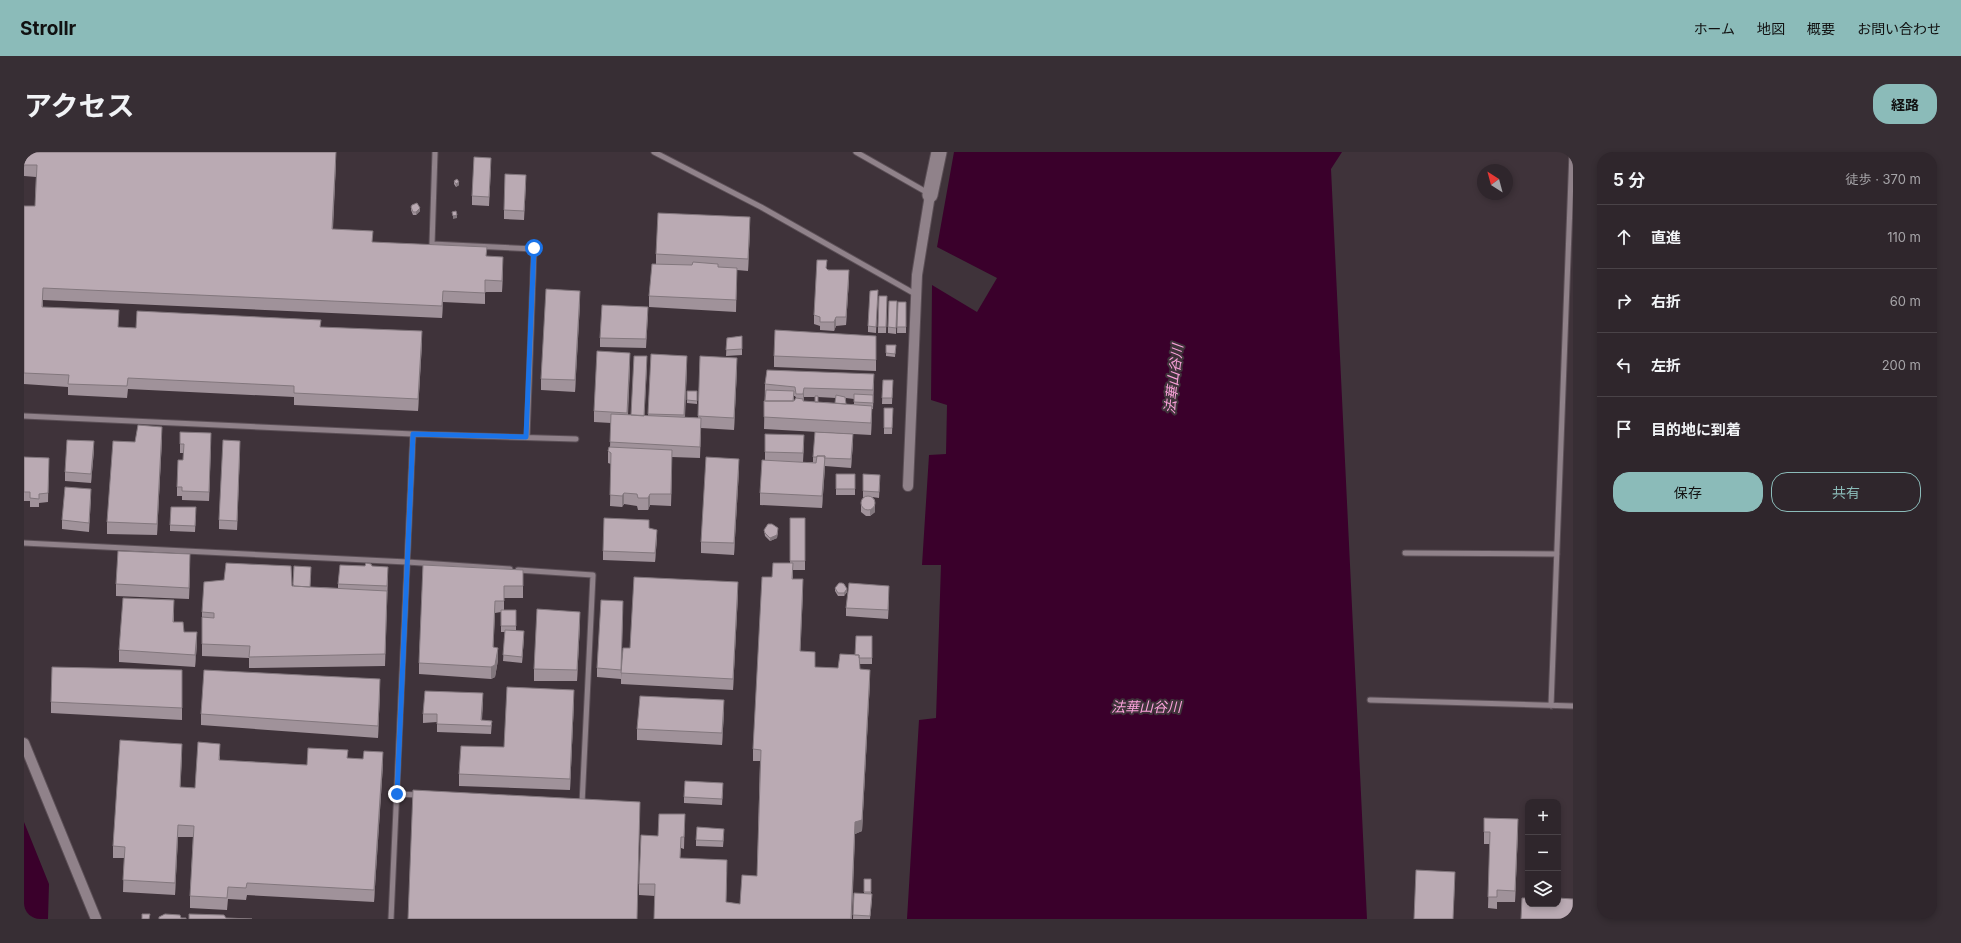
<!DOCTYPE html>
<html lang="ja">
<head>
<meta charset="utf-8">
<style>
  :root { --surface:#2f262c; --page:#372e34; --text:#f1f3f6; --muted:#a7a5a9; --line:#4a4348; --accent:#8bbbb9 }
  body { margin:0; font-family:Inter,"Noto Sans JP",sans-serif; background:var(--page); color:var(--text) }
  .controls { position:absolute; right:12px; bottom:12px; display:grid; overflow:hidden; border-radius:8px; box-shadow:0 2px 6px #0003 }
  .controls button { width:36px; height:36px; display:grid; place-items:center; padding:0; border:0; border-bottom:1px solid var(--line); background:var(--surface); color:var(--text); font:20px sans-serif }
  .compass { position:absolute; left:1453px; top:12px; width:36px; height:36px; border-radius:50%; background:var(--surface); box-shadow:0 2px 6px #0003; rotate:324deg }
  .stop { position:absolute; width:12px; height:12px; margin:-9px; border:3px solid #1a73e8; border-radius:50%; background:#fff }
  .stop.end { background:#1a73e8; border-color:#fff; box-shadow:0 1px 4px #0008 }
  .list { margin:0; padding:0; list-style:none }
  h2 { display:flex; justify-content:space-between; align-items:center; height:52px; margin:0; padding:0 16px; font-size:17px }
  h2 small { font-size:13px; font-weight:400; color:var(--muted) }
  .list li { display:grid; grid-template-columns:26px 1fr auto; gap:12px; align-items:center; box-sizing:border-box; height:64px; padding:0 16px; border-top:1px solid var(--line) }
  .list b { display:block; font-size:15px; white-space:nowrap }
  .list em { font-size:13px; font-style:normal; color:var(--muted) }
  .actions { display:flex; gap:8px; padding:12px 16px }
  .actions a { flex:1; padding:9px 0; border:1px solid var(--accent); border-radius:16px; text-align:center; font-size:14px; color:var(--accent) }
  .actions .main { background:var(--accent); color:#111 }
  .icon { flex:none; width:22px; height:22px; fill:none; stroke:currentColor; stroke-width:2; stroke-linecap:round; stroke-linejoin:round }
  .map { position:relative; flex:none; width:1549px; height:767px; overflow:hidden; border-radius:16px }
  header { display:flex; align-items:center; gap:24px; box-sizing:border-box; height:56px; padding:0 20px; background:var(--accent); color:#111 }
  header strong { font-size:19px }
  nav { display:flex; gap:22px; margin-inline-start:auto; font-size:14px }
  .intro { display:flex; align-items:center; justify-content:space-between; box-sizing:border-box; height:96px; padding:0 24px }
  h1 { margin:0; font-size:28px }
  .button { padding:10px 18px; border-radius:16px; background:var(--accent); color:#111; font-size:14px; font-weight:700 }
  main { display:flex; gap:24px; padding:0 24px }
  aside { flex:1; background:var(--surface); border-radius:16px; box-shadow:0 2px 6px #0003 }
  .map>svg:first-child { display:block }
  .water { fill:#3a002b }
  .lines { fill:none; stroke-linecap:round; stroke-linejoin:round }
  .service-casing { stroke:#5c5057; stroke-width:7 }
  .minor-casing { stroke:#5c5057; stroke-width:12 }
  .secondary-casing { stroke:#5c5057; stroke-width:17 }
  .service { stroke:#90828a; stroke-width:5 }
  .minor { stroke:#90828a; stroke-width:10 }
  .secondary { stroke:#90828a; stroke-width:15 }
  .wall { fill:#a0929a; fill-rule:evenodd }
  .shaded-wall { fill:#82777d }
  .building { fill:#baaab3; stroke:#82777d }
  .route { stroke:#1a73e8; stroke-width:5 }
  .labels { text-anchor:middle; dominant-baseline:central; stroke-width:4; stroke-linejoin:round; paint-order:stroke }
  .water-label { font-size:14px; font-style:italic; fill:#fba2db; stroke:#3f333a }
</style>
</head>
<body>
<header>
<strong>Strollr</strong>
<nav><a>ホーム</a><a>地図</a><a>概要</a><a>お問い合わせ</a></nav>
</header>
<div class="intro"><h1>アクセス</h1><a class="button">経路</a></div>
<main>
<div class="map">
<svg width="1549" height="767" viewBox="0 0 1549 767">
  <rect width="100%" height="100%" fill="#3f333a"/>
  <path class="water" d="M930 0H1318L1307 17 1343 767H883L895 568 912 566 917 413H898L905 303 922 302 923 253 907 248 908 133 953 160 973 126 913 95Z
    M0 670 25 732 24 767H0Z"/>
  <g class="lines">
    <g class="service-casing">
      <path id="service" d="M411 0 408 92 510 97 503 285
        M630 0 737 55 893 143
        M832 0 904 41
        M0 264 389 282 552 287
        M0 391 383 410 486 417
        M1381 401 1533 402
        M494 418 569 423 558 652H557
        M1346 548 1549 554
        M1527 554 1548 0
        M373 642 395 643
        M367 767 389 282"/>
    </g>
    <g class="minor-casing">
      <path id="minor" d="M884 334 893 123 906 43
        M0 591 72 767"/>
    </g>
    <g class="secondary-casing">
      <path id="secondary" d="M906 43 915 0"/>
    </g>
    <use href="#service" class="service"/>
    <use href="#minor" class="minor"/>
    <use href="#secondary" class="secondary"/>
  </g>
  <path class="wall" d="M0 5 312 10 309 77 349 90 463 104 479 117 478 140H461V152L419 150 418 166 19 148V155L94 175 112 176 297 175 398 191 394 259 270 253V245L104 237 103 246 44 243V235L0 232V54H11L12 25 0 24Z
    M467 15 465 54 448 53V44Z
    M430 29 435 33 432 35 430 32Z
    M502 32 500 68 480 67V58Z
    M387 55 396 59 392 63H389L387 58Z
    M726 77 724 119 713 118 712 160 625 155V144L632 112V102Z
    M803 117 825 127 822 173 812 174 810 179 796 178V174L790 172V163Z
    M854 138 852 181 844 180V174Z
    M873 149 872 182 864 181V175Z
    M863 150 862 181H854V175Z
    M874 150H882V181H873Z
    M556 151 551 240 517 238V227Z
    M624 163 622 196 576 195V186Z
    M718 184V203L702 204 703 186Z
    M852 184V219L750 215V204Z
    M872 193 871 205 862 204V201Z
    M627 202 663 215 661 265 674 266 676 204 713 217 710 278 677 276 676 306 648 305 647 354 626 353 624 358H614L613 354 600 352 598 355 586 354 587 312 584 311V299L586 295 587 271 570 270V259L606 213 604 263H607L623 213 620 264H624Z
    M859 228H869L868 252H858Z
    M850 231 849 257H848L847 283 740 277 741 232ZM770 244H771L772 246 770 249ZM780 245H791V250L780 249ZM794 245 812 246 811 251 794 250ZM822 246 830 247V252H822Z
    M663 239H673V252L663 251Z
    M869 256 868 282H860V276Z
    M138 287 133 383 83 382V370L111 290Z
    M187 290 185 349 158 348V344H153V335L159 308 160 301H156V292Z
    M829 291 827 316 801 314 798 356 736 353V341L741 308V300L780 292 779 310H789V305Z
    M216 297 213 378 195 377V368Z
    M70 298 67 331 41 329V320Z
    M0 305 25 306 24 350 15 351V355H6V349H0Z
    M715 318 710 403 677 401V390Z
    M812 322H831V343H812Z
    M856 329 855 346 848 345 851 348V360L846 364H842L837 360V354L840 345H839V339Z
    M67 346 65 380 38 377V368Z
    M172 361 171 380 146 379V373Z
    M766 366H781V418H769V427L779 439 776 499 791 515 814 516 831 503 848 484V512H835L836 517 846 529 838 679 831 682 828 767H630L631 744 615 743V732L634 684 661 662 660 697 657 696 656 706 703 720 702 750 716 752 733 724 736 609H729V597L748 425 766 411Z
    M625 376 633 386 631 410 579 408V399Z
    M740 378 754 379 753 386 746 389 741 384Z
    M399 413 499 418V446H480V458H492V479L500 485 498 511 479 509 481 480H477V460L471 461 469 495 474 508 471 525 467 527 395 522V511Z
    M166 414 165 447 92 444V432Z
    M270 414 287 421 286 435 314 436V432L341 414H348L364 424 361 514 225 516V506L178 504V460L269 434Z
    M811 436 823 440 820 444H814L811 439Z
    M714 442 709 538 597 532V521L606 496Z
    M865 443 864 467 822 464V456Z
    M599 458 597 527 573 525V516Z
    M150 460V470L160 480 173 492 171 515 95 510V498Z
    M556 471 553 529H510V517Z
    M158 518V568L27 561V550Z
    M356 538 354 586 177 573V562Z
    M550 549 546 638 435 634V622L480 595Z
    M459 550 458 568 468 569 467 582 413 580V570L399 571V562Z
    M700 560 698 593 613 588V577Z
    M196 603V608L283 613 324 606 359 612 350 750 223 743 222 748 204 747 203 758 166 756V744L169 685H154L151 743 99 740 100 706H89V694L158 604 156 635 171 636Z
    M699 637 698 653 660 651V645Z
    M1460 666 1494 678 1491 750H1473V757L1464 756 1466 692H1460Z
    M700 683 699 695 672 694V688Z
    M840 727H847V742L848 748 846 767H829L830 741 840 742Z"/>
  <path class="shaded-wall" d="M312 0V10L308 89V77Z
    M435 30V33L432 35V32Z
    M396 56V59L392 63V60Z
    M433 63V66L429 67V64Z
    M726 65V77L724 119V107Z
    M479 105V117L478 140V129Z
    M825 118V127L822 173V165Z
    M419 139V150L418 166V154Z
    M556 139V151L551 240V228Z
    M812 165V174L810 179V170Z
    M398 179V191L394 259V247Z
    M606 201V213L603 272V261Z
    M623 204V213L620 273V264Z
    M663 204V215L660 275V263Z
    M713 206V217L710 278V266Z
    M780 236V245L779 251V242Z
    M848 254V265L847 283V271Z
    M138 275V287L133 383V372Z
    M187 281V290L185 349V340Z
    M829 282V291L827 316V307Z
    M70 289V298L67 331V322Z
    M216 289V297L213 378V369Z
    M648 298V310L647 354V342Z
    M801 304V316L798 356V344Z
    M715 307V318L710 403V391Z
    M600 341V352L598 355V344Z
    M626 342V353L624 358V346Z
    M851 354V360L846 364V358Z
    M754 376 753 386 746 389V386Z
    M633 378V386L631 410V401Z
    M166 402V414L165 447V436Z
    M779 427V439L776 511V499Z
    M714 430V442L709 538V527Z
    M865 434V443L864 467V458Z
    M823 437V440L820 444V441Z
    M471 449V461L469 507V495Z
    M556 460V471L553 529V518Z
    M500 479V485L498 511V505Z
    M173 480V492L171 515V503Z
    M474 496V508L471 525 467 527V515Z
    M846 518V529L838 679 831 682 827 767 831 670Z
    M356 527V538L354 586V574Z
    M550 538V549L546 638V627Z
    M459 541V550L457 573V568Z
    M700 548V560L698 593V581Z
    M158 592V604L156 647V635Z
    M359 600V612L350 750V738Z
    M1494 667V678L1491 750V739Z
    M154 673V685L151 743V731Z
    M1431 720V732L1429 767Z"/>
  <path class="building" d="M0 0H312L308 77 349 79 348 90 463 95 462 104 479 105 478 129 461 128V141L419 139 418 154 19 136 18 155 95 158 94 175 112 176 113 159 297 168 296 175 398 179 394 247 270 241V234L104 226 103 234 44 232 45 223 0 221V54H11L13 13H0Z
    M450 5 467 6 465 45 448 44Z
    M481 22 502 23 500 59 480 58Z
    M433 27 435 30 432 32 430 29Z
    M393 51 396 56 392 60H389L387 55 388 53Z
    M432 59 433 63 429 64 428 60Z
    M634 61 726 65 724 107 632 102Z
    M793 108H803L802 116 804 118H825L822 165H812L810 170H796V165L790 163Z
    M669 110 694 112V115L713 116 712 148 625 144 628 112 668 113Z
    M522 137 556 139 551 228 517 227Z
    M854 138 852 175 844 174 846 139Z
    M855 144H863L862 175H854Z
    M865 149H873L872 176 864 175Z
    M874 150H882V175H873Z
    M578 153 624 155 622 187 576 186Z
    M751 178 852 184V208L750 204Z
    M718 184V197L702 198 703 186Z
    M862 193H872L871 202 862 201Z
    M573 199 606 201 603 261 570 259Z
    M627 202 663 204 660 263 624 262Z
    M610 204H623L620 264 607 263Z
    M676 204 713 206 710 266 674 264Z
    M743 218 850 222 849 238 780 236 779 242H772L771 235 741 232Z
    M859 228H869L868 246H858Z
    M742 238 770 239 769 249H741Z
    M663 239H673V249L663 248Z
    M830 242 849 243V251L830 250Z
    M812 243 821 245 822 252 811 251Z
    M791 244H794V250H791Z
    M772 246 779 247V249L848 254 847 271 740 265V249H770Z
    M860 256H869L868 276H860Z
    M587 262 677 266 676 295 586 290Z
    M114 273 138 275 133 372 83 370 89 289 111 290Z
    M156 280 187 281 185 340 158 339V335H153L154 308H159L160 292H156Z
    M791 280 829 282 827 307 800 306 801 304H793V305H789Z
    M741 282 780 283 779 301 741 300Z
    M43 288 70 289 67 322 41 320Z
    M199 288 216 289 213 369 195 368Z
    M585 295 648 298 647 342H626L624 346H614L613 342 600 341 598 344 586 343 587 301 584 299Z
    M793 304H801L798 344 736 341 738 308 792 311Z
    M0 305 25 306 24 341 15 342V347L6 346V340H0Z
    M682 305 715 307 710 391 677 390Z
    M812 322H831V337H812Z
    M839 322 856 323 855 340 839 339Z
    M41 335 67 337 65 371 38 368Z
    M837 351a7 7 0 1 1 14 0a7 7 0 1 1-14 0Z
    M147 355H172L171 374 146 373Z
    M580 366 625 368V376L633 378 631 401 579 399Z
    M766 366H781V409H766Z
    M744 372H748L754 376 753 383 746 386 741 381 740 378Z
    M94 399 166 402 165 436 92 432Z
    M202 411 267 414 268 434 363 439 361 502 225 505 226 494 178 492V465L190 466V461L178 460 180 430 200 428Z
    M342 411 347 412 348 414 364 415 363 434 314 432 316 413 341 414Z
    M749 411H769L768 427H779L776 499 791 500V515L814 516 816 502 835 503 836 517 846 518 838 668 831 670 827 767H630L631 732H615L617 683 634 684 635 662H661L660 685H657L656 706 703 708 702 750 716 752 718 723 733 724 737 598 729 597 738 425H748Z
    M399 413 499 418V434H480V449H471L469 495 474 496 471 513 467 515 395 511Z
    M270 414 287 415 286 435 270 434 269 432Z
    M610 425 714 430 709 527 597 521 599 496H606Z
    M815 431H818L820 432 823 437 820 441H814L811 436Z
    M825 431 865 434 864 458 822 456Z
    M99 446 150 448 149 470H159L160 480H173L171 503 95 498Z
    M577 448 599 449 597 518 573 516Z
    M513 457 556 460 553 518 510 517Z
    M477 458H492V474H477Z
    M481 478 500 479 498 505 479 503Z
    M832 484H848V506H835V503H831Z
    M28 515 158 518V556L27 550Z
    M180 518 356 527 354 574 177 562Z
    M483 535 550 538 546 627 435 622 437 594 480 595Z
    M401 539 459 541 457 568 468 569 467 574 413 572V562H399Z
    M616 544 700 548 698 581 613 577Z
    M96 588 158 592 156 635 171 636 174 590 196 592 195 608 283 613 284 596 324 598 323 606 339 607 340 599 359 600 350 738 223 731 222 736 204 735 203 746 166 744 170 674 154 673 151 731 99 728 101 695 89 694Z
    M661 629 699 631 698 647 660 645Z
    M389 638 616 650 613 767H384Z
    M1460 666 1494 667 1491 739 1473 738V745H1464L1466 680H1460Z
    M673 675 700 677 699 689 672 688Z
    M1392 718 1431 720 1429 767H1390Z
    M840 727H847V740H840Z
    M830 741 848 742 846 764 829 763Z
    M1498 746H1504V752H1534V746L1549 747V767H1497Z
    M118 762H126L125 767H118Z
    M141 762 156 763 157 766H162V767H135V765Z
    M165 762 200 763 202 766 228 767H165Z"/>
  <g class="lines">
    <path class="route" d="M373 642 389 282 502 285 510 96"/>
  </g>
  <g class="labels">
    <g class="water-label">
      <text transform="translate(1149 227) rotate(-83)">法華山谷川</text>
      <text x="1122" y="554">法華山谷川</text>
    </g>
  </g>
</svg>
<div class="controls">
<button>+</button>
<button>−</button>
<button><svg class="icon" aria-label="layers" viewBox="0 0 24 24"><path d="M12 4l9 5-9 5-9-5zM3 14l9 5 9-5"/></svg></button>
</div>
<svg class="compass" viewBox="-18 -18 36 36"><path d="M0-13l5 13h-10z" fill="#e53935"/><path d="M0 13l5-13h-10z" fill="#a7a5a9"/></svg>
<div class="stop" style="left:510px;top:96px"></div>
<div class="stop end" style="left:373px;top:642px"></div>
</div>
<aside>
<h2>5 分<small>徒歩 · 370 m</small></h2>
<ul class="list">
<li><svg class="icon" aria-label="ahead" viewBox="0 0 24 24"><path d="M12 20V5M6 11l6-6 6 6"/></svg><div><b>直進</b></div><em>110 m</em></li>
<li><svg class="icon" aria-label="right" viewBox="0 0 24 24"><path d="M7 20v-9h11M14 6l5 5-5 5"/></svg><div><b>右折</b></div><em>60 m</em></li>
<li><svg class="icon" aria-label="left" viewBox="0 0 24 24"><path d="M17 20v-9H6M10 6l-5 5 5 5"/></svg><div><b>左折</b></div><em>200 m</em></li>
<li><svg class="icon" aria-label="arrive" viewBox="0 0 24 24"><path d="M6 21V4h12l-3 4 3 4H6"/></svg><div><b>目的地に到着</b></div></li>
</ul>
<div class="actions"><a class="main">保存</a><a>共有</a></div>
</aside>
</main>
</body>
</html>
